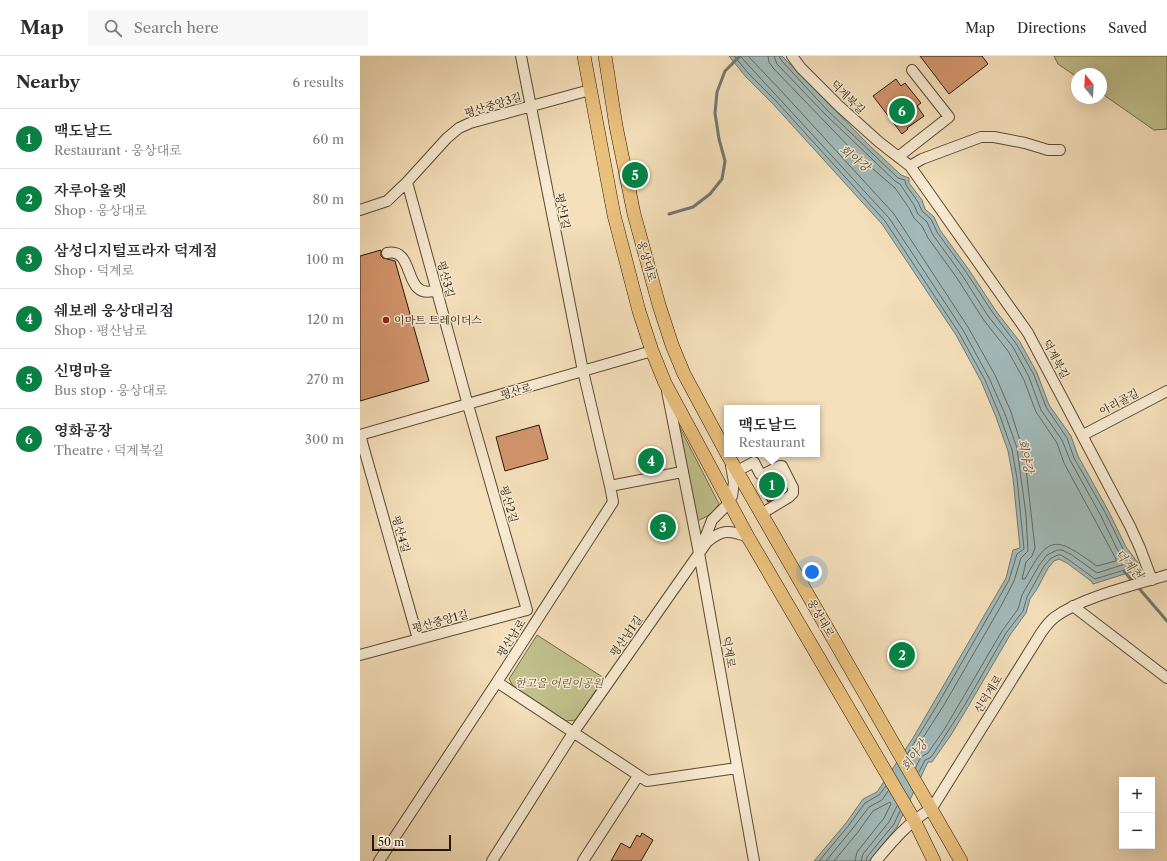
<!DOCTYPE html>
<html lang="en">
<head>
<meta charset="utf-8">
<style>
  :root { --surface:#fff; --page:#f7f7f7; --text:#2b2b33; --muted:#7c7c81; --line:#e1e1e2; --accent:#0b8043 }
  body { margin:0; font-family:"Libre Caslon Text","Noto Serif KR",serif; background:var(--page); color:var(--text) }
  .controls { position:absolute; right:12px; bottom:12px; display:grid; overflow:hidden; border-radius:0px; box-shadow:0 4px 16px #0002 }
  .controls button { width:36px; height:36px; display:grid; place-items:center; padding:0; border:0; border-bottom:1px solid var(--line); background:var(--surface); color:var(--text); font:20px sans-serif }
  .compass { position:absolute; left:711px; top:12px; width:36px; height:36px; border-radius:50%; background:var(--surface); box-shadow:0 4px 16px #0002; rotate:342deg }
  .scale { position:absolute; left:12px; bottom:10px; width:79px; box-sizing:border-box; padding-left:4px; border:2px solid #261704; border-top:0; font-size:11px; line-height:14px; white-space:nowrap; color:#261704; -webkit-text-stroke:3px #f8ead2; paint-order:stroke }
  .you { position:absolute; left:452px; top:516px; width:14px; height:14px; margin:-10px; border:3px solid #fff; border-radius:50%; background:#1a73e8; box-shadow:0 0 0 6px #1a73e833 }
  .badge { display:grid; place-items:center; width:26px; height:26px; border-radius:50%; background:var(--accent); color:#fff; font-size:13px; font-weight:700 }
  .pin { position:absolute; translate:-50% -50%; border:2px solid #fff; box-shadow:0 1px 4px #0006 }
  .popup { position:absolute; left:364px; top:349px; width:96px; height:52px; box-sizing:border-box; display:grid; place-content:center; border-radius:0px; background:var(--surface); filter:drop-shadow(0 1px 3px #0005); font-size:13px; white-space:nowrap; color:var(--muted) }
  .popup b { font-size:15px; color:var(--text) }
  .popup::after { content:''; position:absolute; left:50%; top:100%; margin-left:-8px; border:8px solid transparent; border-top-color:var(--surface) }
  .list { margin:0; padding:0; list-style:none }
  h2 { display:flex; justify-content:space-between; align-items:center; height:52px; margin:0; padding:0 16px; font-size:17px }
  h2 small { font-size:13px; font-weight:400; color:var(--muted) }
  .list li { display:grid; grid-template-columns:26px 1fr auto; gap:12px; align-items:center; box-sizing:border-box; height:60px; padding:0 16px; border-top:1px solid var(--line) }
  .list b { display:block; font-size:15px; white-space:nowrap }
  .list p { margin:0; font-size:13px; white-space:nowrap; color:var(--muted) }
  .list em { font-size:13px; font-style:normal; color:var(--muted) }
  .icon { flex:none; width:22px; height:22px; fill:none; stroke:currentColor; stroke-width:2; stroke-linecap:round; stroke-linejoin:round }
  .map { position:relative; flex:none; width:807px; height:805px; overflow:hidden }
  header { display:flex; align-items:center; gap:24px; box-sizing:border-box; height:56px; padding:0 20px; background:var(--surface); border-bottom:1px solid var(--line) }
  header strong { font-size:19px }
  nav { display:flex; gap:22px; margin-inline-start:auto; font-size:14px }
  .search { width:280px; height:36px; background:var(--page); display:flex; align-items:center; gap:10px; box-sizing:border-box; padding:0 14px; border-radius:0px; color:var(--muted); font-size:15px }
  main { display:flex }
  aside { flex:1; background:var(--surface) }
  .map>svg:first-child { display:block }
  .green { fill:#c0c08c; stroke:#736c48 }
  .water { fill:#a1baba; stroke:#707971 }
  .lines { fill:none; stroke-linecap:round; stroke-linejoin:round }
  .shore { stroke:#64685f; stroke-width:1 }
  .stream { stroke:#707971; stroke-width:3 }
  .building { fill:#d3956d; stroke:#261704 }
  .minor-casing { stroke:#5a4932; stroke-width:12 }
  .major-casing { stroke:#261704; stroke-width:14 }
  .minor { stroke:#f8ead2; stroke-width:10 }
  .major { stroke:#eac07d; stroke-width:13 }
  .poi-dot { fill:#8f2418; stroke:#f8ead2; stroke-width:1.5 }
  .labels { text-anchor:middle; dominant-baseline:central; stroke-width:3; stroke-linejoin:round; paint-order:stroke }
  .street-label { font-size:11px; fill:#261704; stroke:#f8ead2 }
  .poi-label { font-size:11px; fill:#261704; stroke:#f8ead2; text-anchor:start }
  .park-label { font-size:11px; font-style:italic; fill:#5c5234; stroke:#f8ead2 }
  .water-label { font-size:12px; font-style:italic; fill:#515044; stroke:#f8ead2 }
</style>
</head>
<body>
<header>
<strong>Map</strong>
<div class="search"><svg class="icon" aria-label="search" viewBox="0 0 24 24"><circle cx="10" cy="10" r="6"/><path d="M15 15l6 6"/></svg>Search here</div>
<nav><a>Map</a><a>Directions</a><a>Saved</a></nav>
</header>
<main>
<aside>
<h2>Nearby<small>6 results</small></h2>
<ul class="list">
<li><span class="badge">1</span><div><b>맥도날드</b><p>Restaurant · 웅상대로</p></div><em>60 m</em></li>
<li><span class="badge">2</span><div><b>자루아울렛</b><p>Shop · 웅상대로</p></div><em>80 m</em></li>
<li><span class="badge">3</span><div><b>삼성디지털프라자 덕계점</b><p>Shop · 덕계로</p></div><em>100 m</em></li>
<li><span class="badge">4</span><div><b>쉐보레 웅상대리점</b><p>Shop · 평산남로</p></div><em>120 m</em></li>
<li><span class="badge">5</span><div><b>신명마을</b><p>Bus stop · 웅상대로</p></div><em>270 m</em></li>
<li><span class="badge">6</span><div><b>영화공장</b><p>Theatre · 덕계북길</p></div><em>300 m</em></li>
</ul>
</aside>
<div class="map">
<svg width="807" height="805" viewBox="0 0 807 805">
  <rect width="100%" height="100%" fill="#f4dfba"/>
  <filter id="stains"><feTurbulence type="fractalNoise" baseFrequency=".005" numOctaves="4"/><feColorMatrix values="0 0 0 0 .2 0 0 0 0 .09 0 0 0 0 .02 0 0 0 .5 -.17"/></filter>
  <radialGradient id="worn" r=".72"><stop offset=".6" stop-color="#630" stop-opacity="0"/><stop offset="1" stop-color="#630" stop-opacity=".3"/></radialGradient>
  <path class="green" d="M694 0H807V73L794 74 741 37V18H717V21L698 8Z
    M317 366 359 448C353 457 346 462 336 465Z
    M177 579 244 622 216 664 206 665 153 630 149 623Z"/>
  <path class="water" d="M369 0H422L509 89 541 119 549 122V127L562 144 565 153 574 161 580 174 609 214 636 255 660 286 677 317 689 349 711 380 718 400 749 456 766 491 778 507 774 515 733 528 731 525 707 507 699 503 694 505 688 512 677 533 670 543 666 557 650 579 609 649 591 679 572 706H568L537 771 509 805H454L486 767 503 743 517 736 553 682 646 522 653 494 660 492 653 422 648 395 636 361 621 325 596 279 522 168 414 49 386 21Z"/>
  <g class="lines">
    <path class="shore" d="M374 0 389 18 417 46 525 165 599 277 625 324 640 360 652 394 657 422 664 493 657 498 649 524 636 547 579 646 548 697
      M380 0 529 162 603 274 629 322 645 358 657 392 666 459 668 495 661 502 654 525 641 550 584 649 550 702
      M388 0 425 39 534 158 608 271 635 319 651 356 662 391 667 421 675 492 672 500 666 506 662 523H665C690 475 698 483 737 510L756 505V503L704 407 697 387 676 356 664 324 648 295 623 263 597 222 568 182 562 170 554 162 549 152 535 132 498 100 413 12 409 6 408 0
      M414 0 417 8 465 58 535 125 540 128 554 149 558 158 567 166 573 179 602 219 628 260 653 291 669 321 681 354 702 384 710 404 741 460 758 495 766 506 765 508 737 517 712 499 702 494H697L687 499 680 508 662 539 658 553 642 575 584 674 568 697 561 701 556 711
      M419 0 421 4 468 55 538 122 545 124 546 129 558 146 562 155 571 163 577 176 606 216 633 257 657 289 674 319 686 351 707 382 714 402 746 458 763 493 773 507 771 512 735 523 709 504 701 499H698L691 502 684 510 667 541 663 555 646 577 606 647 574 697 570 702 565 704 559 716
      M459 805 489 769 505 747 519 739 526 730
      M466 805 493 772 509 751 522 744 528 735
      M474 805 498 776 513 755 530 746 531 748 524 762 497 796 495 805
      M501 805 503 798 529 766 537 750
      M506 805 507 801 534 768 540 755"/>
    <path class="stream" d="M309 158 333 151 350 138 362 123 365 105 359 83 355 57 357 36 365 15 380 0
      M764 515 773 526
      M777 530 807 565"/>
  </g>
  <path class="building" d="M560 0H622L628 8 589 38Z
    M536 23 541 30 545 27 561 47 557 50 564 60 547 72 548 73 542 78 513 40Z
    M21 194V200L23 202 35 205 69 325 0 345V200Z
    M179 369 188 403 145 415 136 381Z
    M419 418 426 432 422 434 423 437 408 446 398 426 405 425Z
    M282 777 293 784 281 805H251L261 787 270 792 277 779 280 781Z"/>
  <g class="lines">
    <g class="minor-casing">
      <path id="minor" d="M161 0 223 315 250 430
        M432 0 441 12 479 50 519 86 550 110 668 277 770 470 780 492 792 524
        M538 101 589 61 552 14
        M550 110 562 103 621 81H634L665 87 688 94H700
        M47 126 108 349 167 554
        M0 154 27 145 47 126 87 82 99 72 110 67 230 34
        M27 197C57 191 41 246 77 234
        M307 335 339 497 394 805
        M723 379 807 335
        M377 415 394 406 400 418 402 419 420 410H422L433 432V437L429 441 401 458
        M342 490 352 464 366 450 372 440 374 426 371 410
        M713 550 807 622
        M58 583 0 379 292 295
        M0 599 167 554
        M137 626 287 725 377 712
        M19 805 137 626 253 446 250 430 322 416
        M132 805 213 677 347 486C362 473 370 474 388 481
        M223 805 278 720
        M516 805C535 782 547 768 572 752L681 577C685 571 690 565 695 561 722 541 775 529 807 519"/>
    </g>
    <g class="major-casing">
      <path id="major" d="M224 0 254 159 279 255 292 295 305 327 388 481 554 764 574 805
        M245 0 256 70 274 158 299 249 312 289 324 318 367 398
        M367 398 601 805"/>
    </g>
    <use href="#minor" class="minor"/>
    <use href="#major" class="major"/>
  </g>
  <circle class="poi-dot" cx="26" cy="264" r="4"/>
  <g class="labels">
    <g class="street-label">
      <text transform="translate(488 41) rotate(44)">덕계북길</text>
      <text transform="translate(133 49) rotate(-17)">평산중앙3길</text>
      <text transform="translate(203 155) rotate(79)">평산1길</text>
      <text transform="translate(287 205) rotate(74)">웅상대로</text>
      <text transform="translate(86 223) rotate(75)">평산3길</text>
      <text transform="translate(696 303) rotate(62)">덕계북길</text>
      <text transform="translate(156 335) rotate(-16)">평산로</text>
      <text transform="translate(759 346) rotate(-28)">아리골길</text>
      <text transform="translate(149 448) rotate(74)">평산2길</text>
      <text transform="translate(41 478) rotate(74)">평산4길</text>
      <text transform="translate(461 562) rotate(60)">웅상대로</text>
      <text transform="translate(80 565) rotate(-15)">평산중앙1길</text>
      <text transform="translate(266 580) rotate(-55)">평산남1길</text>
      <text transform="translate(151 582) rotate(-57)">평산남로</text>
      <text transform="translate(369 596) rotate(80)">덕계로</text>
      <text transform="translate(628 638) rotate(-58)">신덕계로</text>
    </g>
    <g class="poi-label">
      <text x="34" y="264">이마트 트레이더스</text>
    </g>
    <g class="park-label">
      <text x="199" y="627">한고을 어린이공원</text>
    </g>
    <g class="water-label">
      <text transform="translate(495 102) rotate(37)">회야강</text>
      <text transform="translate(666 400) rotate(78)">회야강</text>
      <text transform="translate(769 508) rotate(48)">덕계천</text>
      <text transform="translate(554 699) rotate(-54)">회야강</text>
    </g>
  </g>
  <rect width="100%" height="100%" filter="url(#stains)"/>
  <rect width="100%" height="100%" fill="url(#worn)"/>
</svg>
<div class="controls">
<button>+</button>
<button>−</button>
</div>
<svg class="compass" viewBox="-18 -18 36 36"><path d="M0-13l5 13h-10z" fill="#e53935"/><path d="M0 13l5-13h-10z" fill="#7c7c81"/></svg>
<div class="scale">50 m</div>
<div class="you"></div>
<div class="pin badge" style="left:412px;top:429px">1</div>
<div class="popup"><b>맥도날드</b>Restaurant</div>
<div class="pin badge" style="left:542px;top:599px">2</div>
<div class="pin badge" style="left:303px;top:471px">3</div>
<div class="pin badge" style="left:291px;top:405px">4</div>
<div class="pin badge" style="left:275px;top:119px">5</div>
<div class="pin badge" style="left:542px;top:55px">6</div>
</div>
</main>
</body>
</html>
